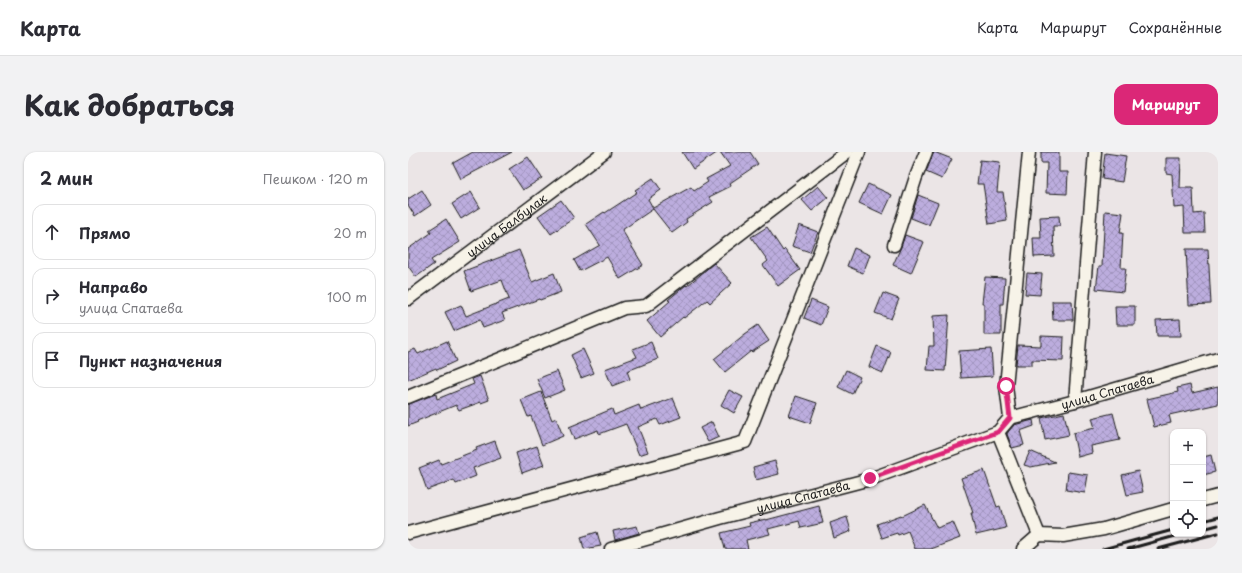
<!DOCTYPE html>
<html lang="ru">
<head>
<meta charset="utf-8">
<style>
  :root { --surface:#fff; --page:#f2f2f3; --text:#2b2b33; --muted:#7c7c81; --line:#e1e1e2; --accent:#db2777 }
  body { margin:0; font-family:"Playpen Sans",sans-serif; background:var(--page); color:var(--text) }
  .controls { position:absolute; right:12px; bottom:12px; display:grid; overflow:hidden; border-radius:8px; box-shadow:0 1px 3px #0004 }
  .controls button { width:36px; height:36px; display:grid; place-items:center; padding:0; border:0; border-bottom:1px solid var(--line); background:var(--surface); color:var(--text); font:20px sans-serif }
  .stop { position:absolute; width:12px; height:12px; margin:-9px; border:3px solid #db2777; border-radius:50%; background:#fff }
  .stop.end { background:#db2777; border-color:#fff; box-shadow:0 1px 4px #0008 }
  .list { margin:0; padding:0; list-style:none }
  h2 { display:flex; justify-content:space-between; align-items:center; height:52px; margin:0; padding:0 16px; font-size:17px }
  h2 small { font-size:13px; font-weight:400; color:var(--muted) }
  .list li { display:grid; grid-template-columns:26px 1fr auto; gap:12px; align-items:center; box-sizing:border-box; height:56px; margin:0 8px 8px; padding:0 8px; border:1px solid var(--line); border-radius:12px }
  .list b { display:block; font-size:15px; white-space:nowrap }
  .list p { margin:0; font-size:13px; white-space:nowrap; color:var(--muted) }
  .list em { font-size:13px; font-style:normal; color:var(--muted) }
  .icon { flex:none; width:22px; height:22px; fill:none; stroke:currentColor; stroke-width:2; stroke-linecap:round; stroke-linejoin:round }
  .map { position:relative; flex:none; width:810px; height:397px; overflow:hidden; border-radius:12px }
  header { display:flex; align-items:center; gap:24px; box-sizing:border-box; height:56px; padding:0 20px; background:var(--surface); border-bottom:1px solid var(--line) }
  header strong { font-size:19px }
  nav { display:flex; gap:22px; margin-inline-start:auto; font-size:14px }
  .intro { display:flex; align-items:center; justify-content:space-between; box-sizing:border-box; height:96px; padding:0 24px }
  h1 { margin:0; font-size:28px }
  .button { padding:10px 18px; border-radius:12px; background:var(--accent); color:#fff; font-size:14px; font-weight:700 }
  main { display:flex; gap:24px; padding:0 24px }
  aside { flex:1; background:var(--surface); border-radius:12px; box-shadow:0 1px 3px #0004 }
  .map>svg:first-child { display:block }
  .building { fill:url(#building-cross-hatch); stroke:#1c1c1c }
  .lines { fill:none; stroke-linecap:round; stroke-linejoin:round }
  .street-casing { stroke:#1c1c1c; stroke-width:15 }
  .street { stroke:#f7f3e8; stroke-width:12 }
  .rail { stroke:#1c1c1c; stroke-width:3 }
  .route { stroke:#db2777; stroke-width:5 }
  .labels { text-anchor:middle; dominant-baseline:central; stroke-width:3.5; stroke-linejoin:round; paint-order:stroke }
  .street-label { font-size:12px; fill:#1c1c1c; stroke:#f7f3e8 }
</style>
</head>
<body>
<header>
<strong>Карта</strong>
<nav><a>Карта</a><a>Маршрут</a><a>Сохранённые</a></nav>
</header>
<div class="intro"><h1>Как добраться</h1><a class="button">Маршрут</a></div>
<main>
<aside>
<h2>2 мин<small>Пешком · 120 m</small></h2>
<ul class="list">
<li><svg class="icon" aria-label="ahead" viewBox="0 0 24 24"><path d="M12 20V5M6 11l6-6 6 6"/></svg><div><b>Прямо</b></div><em>20 m</em></li>
<li><svg class="icon" aria-label="right" viewBox="0 0 24 24"><path d="M7 20v-9h11M14 6l5 5-5 5"/></svg><div><b>Направо</b><p>улица Спатаева</p></div><em>100 m</em></li>
<li><svg class="icon" aria-label="arrive" viewBox="0 0 24 24"><path d="M6 21V4h12l-3 4 3 4H6"/></svg><div><b>Пункт назначения</b></div></li>
</ul>
</aside>
<div class="map">
<svg width="810" height="397" viewBox="0 0 810 397">
  <defs>
    <pattern id="building-cross-hatch" width="8" height="8" patternUnits="userSpaceOnUse"><rect width="8" height="8" fill="#bcadde"/><path d="M0 0l8 8M0 8l8-8" fill="none" stroke="#a194be"/></pattern>
  </defs>
  <rect width="100%" height="100%" fill="#ebe5e6"/>
  <filter id="ink" filterUnits="userSpaceOnUse"><feTurbulence type="fractalNoise" baseFrequency=".025" numOctaves="2"/><feDisplacementMap in="SourceGraphic" scale="8" xChannelSelector="R" yChannelSelector="G"/><feConvolveMatrix kernelMatrix="1 2 1 2 8 2 1 2 1" color-interpolation-filters="sRGB"/></filter>
  <g filter="url(#ink)">
    <path class="building" d="M65 0H104L53 27 45 11Z
      M274 0H310L285 17Z
      M312 0H342L350 12 322 31 323 34 301 45 305 50 278 67 279 70 264 81 245 57 214 78 235 113 212 127 199 105 172 119 166 108 192 93 178 72 196 60 197 61 229 40 227 38 245 26 253 38 240 47 245 56 283 35 286 39 300 30 298 27 322 14Z
      M526 0 544 7 534 27 518 20Z
      M633 0H651V20H660L659 42 638 41 639 11H633Z
      M697 1 718 4 714 30 694 27Z
      M120 5 134 26 115 38 101 17Z
      M758 6H773L772 36H785L786 62 796 61 797 81H777L776 55 766 56 764 22 758 21Z
      M572 8 592 10 589 40H595L599 69 581 72 575 32H569Z
      M460 32 484 43 475 62 451 51Z
      M410 34 420 46 404 59 394 48Z
      M14 38 23 53 7 64 0 53V47Z
      M63 40 72 55 53 67 44 52Z
      M510 43 530 51 521 73 503 66Z
      M153 48 166 66 143 82 130 64Z
      M697 59 715 61 712 81H715L713 116H718L715 140 688 137 691 114H694Z
      M651 64 652 74H645L646 104 626 105 625 86H633L632 65Z
      M38 67 52 90 23 108 26 112 8 125 0 114V97L23 81 21 78Z
      M391 73 410 80 402 100 384 94Z
      M359 75 375 99 377 97 392 118 370 134 355 113 360 109 343 85Z
      M497 83 516 90 503 121 485 113 493 95Z
      M446 96 462 103 455 121 439 114Z
      M778 97H800L803 152 781 153Z
      M111 98 124 130 146 121 153 140 132 148 131 147 94 161 97 168 75 176 72 168 46 179 37 160 53 153 58 164 101 147 94 128 63 139 56 119Z
      M306 111 324 131 302 151 299 148 276 166 275 165 252 185 239 169 262 149 260 148 278 133 279 134Z
      M619 121 634 122 632 143 617 142Z
      M577 125 597 126 595 152H593V183H576V151H574Z
      M475 141 491 147 483 167 467 161Z
      M403 148 420 155 413 173 396 166Z
      M644 149H664L665 168H645Z
      M707 154H727V173H708Z
      M541 163 537 219 519 218 521 194H526L525 164Z
      M772 167 773 184H749L748 168Z
      M350 173 361 189 344 200 343 199 317 220 306 207 337 182Z
      M633 184 656 185 655 209 624 208V213H608L610 193 633 194Z
      M39 189 48 209 29 218 28 216 0 228V200L7 197 10 202Z
      M243 190 250 207 219 219 222 227 204 234 197 217 229 205 225 197Z
      M469 194 483 200 475 221 461 215Z
      M175 197 186 221 173 226 163 203Z
      M583 197 585 224 553 226 551 199Z
      M438 218 452 225 444 242 430 235Z
      M149 219 157 238 137 246 129 227Z
      M72 224 81 248 73 251V250L51 258 48 253 9 269 10 270 0 274V252L28 242 29 247 66 232 64 227Z
      M782 233 784 241 810 235V252L761 263 763 271 746 275 739 247 770 240 769 236Z
      M321 238 335 245 326 261 313 253Z
      M133 240 144 268 148 266 155 284 134 293 123 264 120 265 113 248Z
      M388 244 409 251 402 271 381 264Z
      M265 246 273 265 252 273 249 267 230 275 240 300 231 303 218 272 191 282 190 278 166 287 161 275 204 257 206 263 231 253 233 258Z
      M656 261 661 283 637 288 633 266Z
      M705 261 712 288 683 294 684 301 670 305 665 281 687 276 684 266Z
      M625 268 626 274 612 279 616 293 604 296 599 282 600 280 606 273Z
      M304 270 311 285 300 290 292 276Z
      M87 289 93 306 65 316 68 324 48 332 46 328 19 338 11 316 31 308 33 312 69 298 68 296Z
      M129 294 136 313 114 321 108 301Z
      M622 299 647 310 623 315 616 313Z
      M803 303 807 320 795 323V305Z
      M367 309 371 322 348 328 345 315Z
      M576 318 589 355 592 354 598 376 568 383 563 361H565L553 326Z
      M730 319 735 340 719 343 714 323Z
      M660 320 680 323 677 341 658 338Z
      M517 353 529 376 545 370 552 386 523 397H507L500 379 490 383 489 381 474 386 469 372 493 363 494 364Z
      M411 354 415 371 393 376 391 369 360 377 362 382 338 388 340 397H317L313 381 342 374 341 371 358 367V368Z
      M439 365 443 379 426 386 422 371Z
      M229 374 231 381 207 388 205 379Z
      M189 380 193 394 176 397 173 385Z"/>
    <g class="lines">
      <g class="street-casing">
        <g id="street">
          <path d="M486 93 508 25 518 0"/>
          <path id="s1" d="M0 147 196 0"/>
          <path d="M0 245 216 156 238 154 439 0"/>
          <path d="M667 249 687 0"/>
          <path d="M602 266 598 234 621 0"/>
          <path d="M590 280 631 383"/>
          <path d="M795 348 810 344"/>
          <path d="M0 381 337 290 451 0"/>
          <path id="s2" d="M203 397 312 366 462 327 590 280 602 266 667 249 810 207"/>
          <path d="M615 397 631 383 655 384 696 377 765 357"/>
        </g>
      </g>
      <use href="#street" class="street"/>
      <path class="rail" d="M795 369 810 365
        M795 377 810 373
        M695 397 765 378
        M720 397 775 382
        M750 397 810 381"/>
    </g>
  </g>
  <g class="lines" filter="url(#ink)">
    <path class="route" d="M462 326 590 280 602 266 598 234"/>
  </g>
  <g class="labels">
    <g class="street-label">
      <text stroke="none"><textPath href="#s1" startOffset="123">улица Балбулак</textPath></text>
      <text stroke="none"><textPath href="#s2" startOffset="524">улица Спатаева</textPath></text>
      <text stroke="none"><textPath href="#s2" startOffset="199">улица Спатаева</textPath></text>
    </g>
  </g>
</svg>
<div class="controls">
<button>+</button>
<button>−</button>
<button><svg class="icon" aria-label="locate" viewBox="0 0 24 24"><circle cx="12" cy="12" r="6"/><path d="M12 2v4M12 18v4M2 12h4M18 12h4"/></svg></button>
</div>
<div class="stop" style="left:598px;top:234px"></div>
<div class="stop end" style="left:462px;top:326px"></div>
</div>
</main>
</body>
</html>
